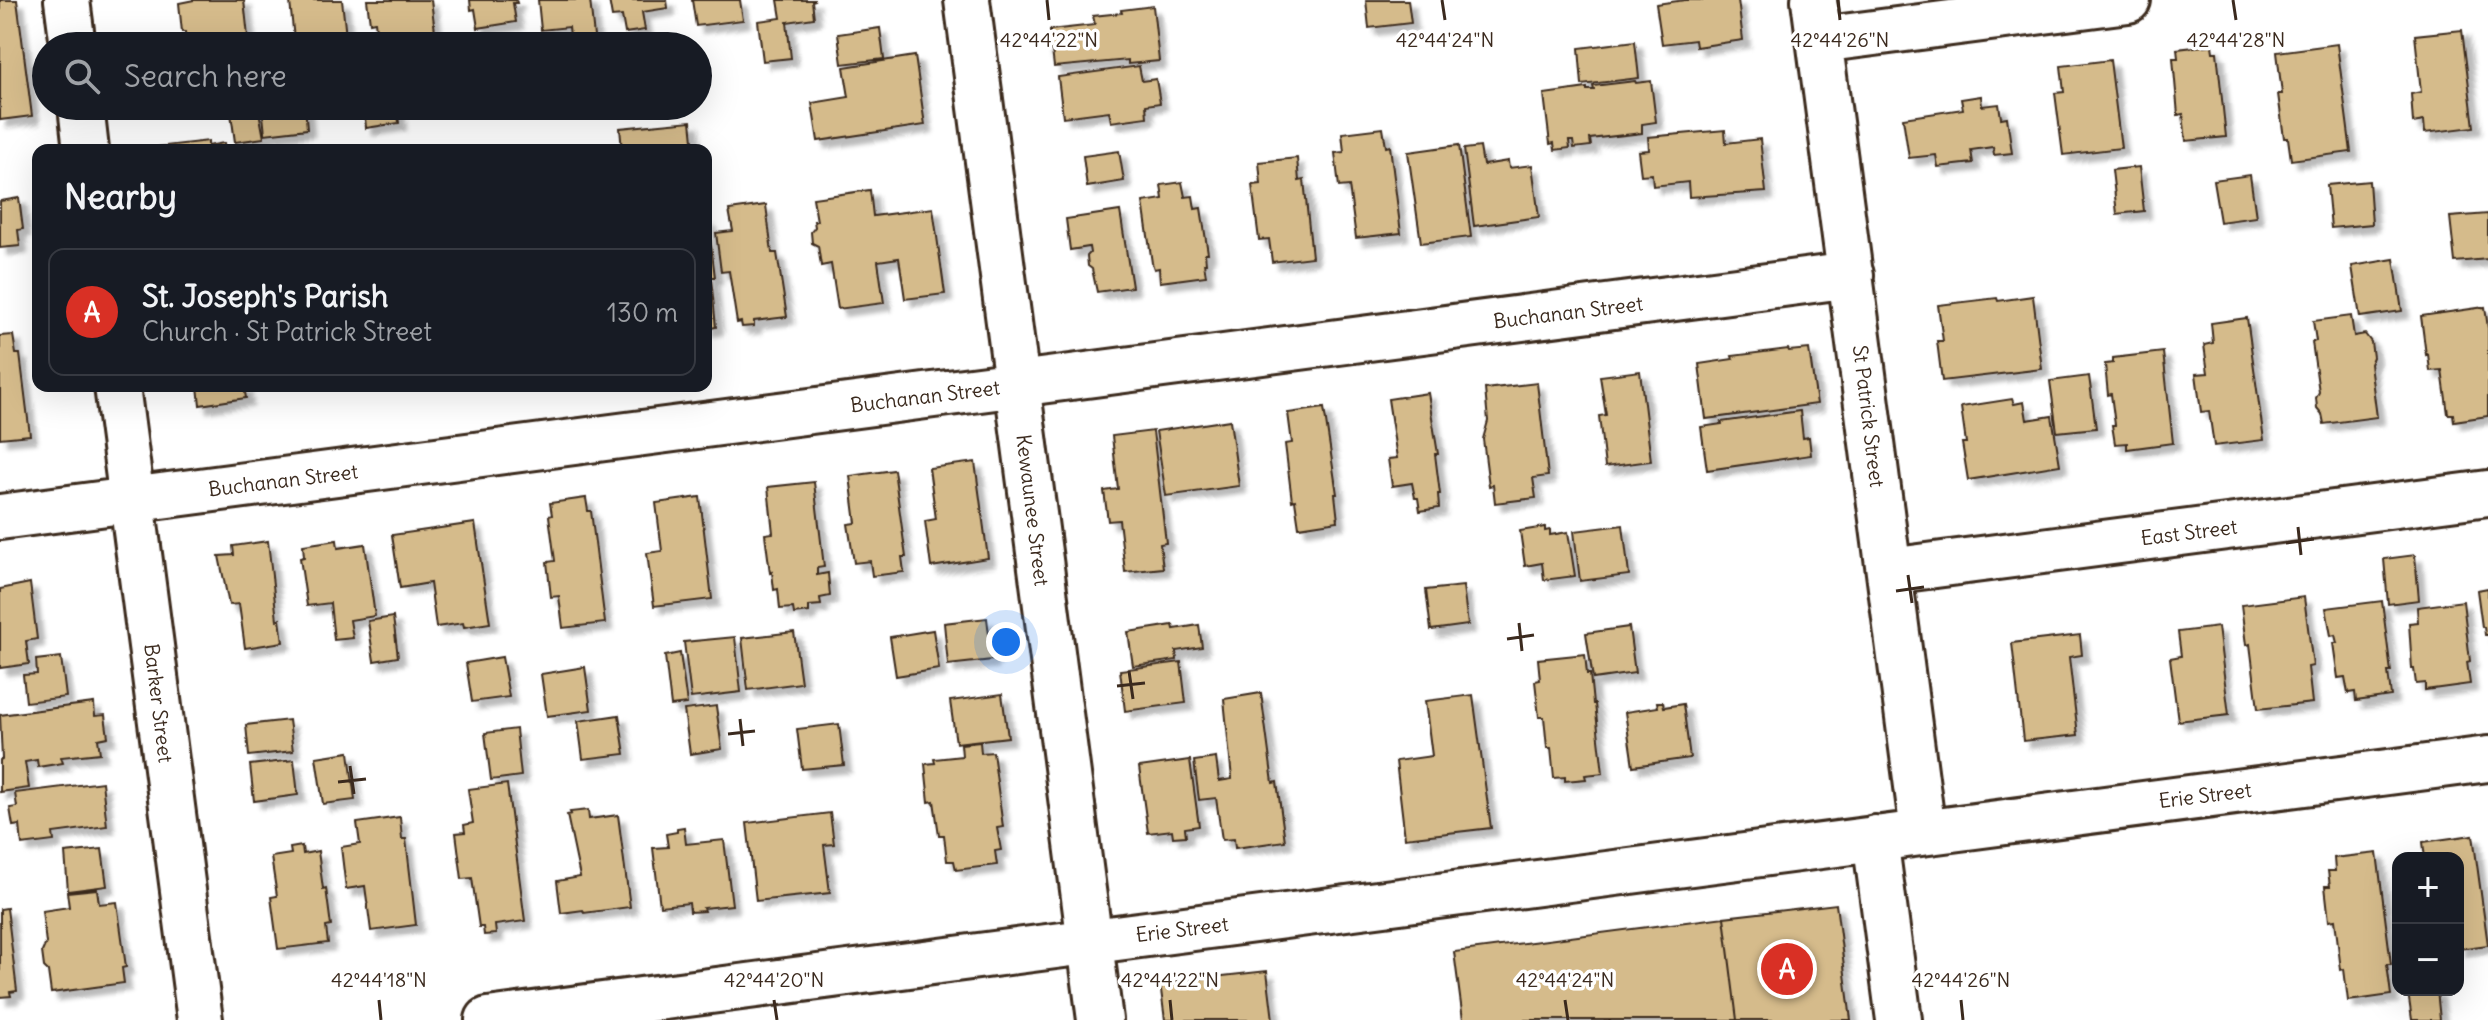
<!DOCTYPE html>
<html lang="en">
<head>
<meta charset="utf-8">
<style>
  :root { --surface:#171b24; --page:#20242c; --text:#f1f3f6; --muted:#9ea1a6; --line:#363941; --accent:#d93025 }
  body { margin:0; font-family:Delius,sans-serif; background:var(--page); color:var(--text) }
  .controls { position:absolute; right:24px; bottom:24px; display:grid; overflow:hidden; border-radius:16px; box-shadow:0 8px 32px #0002 }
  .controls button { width:72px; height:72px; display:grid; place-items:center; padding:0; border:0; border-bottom:2px solid var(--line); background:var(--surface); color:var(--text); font:40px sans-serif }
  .you { position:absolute; left:1006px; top:642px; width:28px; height:28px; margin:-20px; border:6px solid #fff; border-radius:50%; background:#1a73e8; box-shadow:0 0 0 12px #1a73e833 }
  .badge { display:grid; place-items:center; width:52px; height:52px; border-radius:50%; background:var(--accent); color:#fff; font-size:26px; font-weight:700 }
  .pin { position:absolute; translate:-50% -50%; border:4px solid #fff; box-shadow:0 2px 8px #0006 }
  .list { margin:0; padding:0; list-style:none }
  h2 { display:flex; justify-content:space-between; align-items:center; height:104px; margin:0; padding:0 32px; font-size:34px }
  h2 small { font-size:26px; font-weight:400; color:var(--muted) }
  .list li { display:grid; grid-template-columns:52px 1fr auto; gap:24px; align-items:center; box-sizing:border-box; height:128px; margin:0 16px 16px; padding:0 16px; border:2px solid var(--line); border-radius:16px }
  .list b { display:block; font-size:30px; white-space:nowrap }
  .list p { margin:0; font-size:26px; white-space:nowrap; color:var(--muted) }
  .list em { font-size:26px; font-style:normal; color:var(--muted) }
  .icon { flex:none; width:44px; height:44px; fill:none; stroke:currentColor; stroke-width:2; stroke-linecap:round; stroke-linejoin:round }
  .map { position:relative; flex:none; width:2488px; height:1020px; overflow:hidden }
  .search { position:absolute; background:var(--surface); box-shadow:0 8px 32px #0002; left:32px; top:32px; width:680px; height:88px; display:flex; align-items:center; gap:20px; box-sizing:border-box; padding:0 28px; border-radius:44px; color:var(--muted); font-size:30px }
  .panel { position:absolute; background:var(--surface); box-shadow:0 8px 32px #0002; left:32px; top:144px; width:680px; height:248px; border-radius:16px }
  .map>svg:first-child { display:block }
  .building { fill:#d5bb8b; stroke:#3b2a1e; stroke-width:2; filter:url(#shadow) }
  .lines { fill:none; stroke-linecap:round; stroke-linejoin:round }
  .street-casing { stroke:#3b2a1e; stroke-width:50 }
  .street { stroke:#fff; stroke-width:44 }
  .ticks { fill:none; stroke:#3b2a1e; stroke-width:3 }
  .labels { text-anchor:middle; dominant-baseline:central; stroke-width:7; stroke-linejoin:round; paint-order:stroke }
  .street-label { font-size:20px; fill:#3b2a1e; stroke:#fff }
  .ticks-label { font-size:20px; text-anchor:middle; fill:#3b2a1e; stroke:#fff; stroke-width:7; stroke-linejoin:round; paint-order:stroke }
</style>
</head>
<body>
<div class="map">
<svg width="2488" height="1020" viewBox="0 0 2488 1020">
  <defs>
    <filter id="shadow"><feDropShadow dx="7" dy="7" stdDeviation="2" flood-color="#0004"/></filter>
  </defs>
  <rect width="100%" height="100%" fill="#fff"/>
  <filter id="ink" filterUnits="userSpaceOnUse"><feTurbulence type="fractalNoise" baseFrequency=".0125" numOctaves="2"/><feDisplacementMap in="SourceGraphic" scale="16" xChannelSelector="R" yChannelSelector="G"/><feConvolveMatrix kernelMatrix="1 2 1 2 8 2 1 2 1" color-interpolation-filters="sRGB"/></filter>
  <g filter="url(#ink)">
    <path class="building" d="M0 0H17L32 116 0 120Z
      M194 0H244L249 46H187L185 32H182L179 3Z
      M297 0H342L347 46H303L302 38 294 39 290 2Z
      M367 0H431L436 39 378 46 375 22 370 23Z
      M470 0H516L517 3H513L516 22 478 28 475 9 471 10Z
      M538 0H590L595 46H571L569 27 541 30Z
      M609 0H667L668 8 642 12 645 30 625 33 622 16 612 17Z
      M692 0H740L743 20 696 26Z
      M778 0H815L812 1 814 18 787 22 791 58 763 61 758 21 781 18Z
      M1366 0H1408L1411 23 1369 28Z
      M1685 0H1738L1743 40 1696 47 1695 40 1662 44 1656 4Z
      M1153 6 1159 61 1128 64V60L1054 67 1052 50 1046 51 1045 36H1050V30L1095 25 1093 16 1122 13 1121 10Z
      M880 28 884 59 842 64 838 34Z
      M2462 30 2474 127 2425 133 2424 121 2413 123 2411 94 2421 92 2415 35Z
      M488 40 489 46H463V44Z
      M1635 41 1639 78 1582 85 1579 48Z
      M2337 44 2351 152 2291 160 2288 138H2284L2278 94H2282L2277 52Z
      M2212 45 2213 52H2217L2226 137 2186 141 2183 114 2178 115 2173 58H2178L2177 49Z
      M915 56 925 125 818 141 812 103 849 97 844 67Z
      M2110 60 2121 148 2063 155 2055 93 2064 92 2061 66Z
      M1139 66 1142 81 1156 79 1160 103 1146 105 1147 117 1111 122 1109 111 1063 117 1058 77Z
      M1635 81 1636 83 1651 81 1656 122 1642 124V133L1590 139 1591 146 1574 148 1573 141H1569L1570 148 1555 150 1554 143 1550 144 1544 94 1587 88V90H1594L1593 86Z
      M1981 96 1982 106 1999 104 2001 118 2007 117 2012 153 1994 155 1993 147 1971 150 1973 163 1938 167 1936 155 1909 158 1903 118 1963 109 1961 99Z
      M230 106H258L264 138 235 142Z
      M262 106H305L307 129 265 134Z
      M364 106H397L399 123 366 128Z
      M691 121 694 150H622L620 128Z
      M1383 128 1386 147 1390 146 1401 233 1356 238 1349 186 1339 187 1335 153 1344 152 1342 133Z
      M1725 130 1726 143 1760 139 1766 192 1689 197 1688 182 1653 186 1652 174 1641 175 1638 151 1649 150 1648 137Z
      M208 141V146L224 143 225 150H157L156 147Z
      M1459 145 1471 237 1421 243 1408 152Z
      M1480 147 1483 165 1508 161 1509 168 1532 165 1539 217 1474 226 1464 149Z
      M1119 151 1124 181 1087 187 1083 156Z
      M1297 158 1299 181 1304 180 1312 257 1272 262 1269 239 1259 240 1252 185 1261 184 1259 162Z
      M2139 167 2144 211 2117 214 2112 170Z
      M2250 175 2256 217 2220 222 2213 180Z
      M2369 181 2372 224 2331 228 2327 185Z
      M1182 182 1185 197 1193 196 1195 209 1201 208 1208 253H1205L1206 263H1204L1206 276 1160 282 1159 268 1154 269 1152 263 1143 202 1163 199 1161 185Z
      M870 190 873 216 933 208 945 294 905 299 899 258 878 261 884 303 838 309 831 264 821 266 818 246 812 243 811 232 815 227 814 221H817L813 198Z
      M19 198 23 229 18 230 20 246 0 248V201Z
      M766 205 772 253H777L787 317 754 321V326L742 327 741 322 737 323 729 271 721 272 716 233 733 231 729 210Z
      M1120 211 1132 287 1097 292 1092 269 1088 266 1087 256 1090 253 1089 247 1070 250 1066 219Z
      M2488 214V259L2455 262 2450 217Z
      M706 220H708L715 277H711L716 327 706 329Z
      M2394 259 2402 311 2360 317 2352 266Z
      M2033 296 2042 369 1942 381 1937 341H1943L1938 305 1997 298 1998 301Z
      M2485 307 2488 328V416L2454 421 2453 414H2448L2442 370 2430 371 2428 354 2426 355 2421 316Z
      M2351 316 2354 336 2365 334 2371 342 2373 357 2370 364 2377 417 2324 424 2322 414 2317 408 2316 398 2319 392 2312 342 2316 341 2313 321Z
      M2247 318 2264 440 2214 446 2209 411 2201 412 2196 374 2208 373 2204 345 2213 343 2211 323Z
      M13 335 16 354H20L30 435 0 438V336Z
      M1788 349 1789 351 1809 349 1817 404 1706 419 1699 364 1733 359 1732 356Z
      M2163 352 2173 443 2127 449V443L2115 444 2112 425H2115L2111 394 2108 395 2105 364 2113 363V358Z
      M1640 371 1651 461 1605 467 1599 416 1606 415 1600 376Z
      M2089 376 2096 428 2057 432 2050 381Z
      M1537 383 1548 476 1533 478 1536 498 1495 503 1493 485 1489 486 1483 439 1488 421 1485 389Z
      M198 386H244L246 398 200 405Z
      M1428 393 1438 454H1435L1440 494H1438L1439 508 1420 511 1418 498H1415L1412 483 1392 486 1388 459 1397 458 1388 399Z
      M2012 399 2014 404 2024 402 2027 420 2052 416 2060 465 1968 480 1962 443H1966L1961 407Z
      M1324 408 1337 494H1335L1338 521 1299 527 1295 500 1292 501 1285 444 1292 443 1288 413Z
      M1800 411 1803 438 1809 437 1811 455 1707 470 1701 427 1722 424 1721 422Z
      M1230 420 1239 486 1166 496 1156 431Z
      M1153 431 1166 543 1160 544 1163 568 1125 572 1119 520 1108 521 1104 491 1118 489 1112 436Z
      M975 462 988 558 931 567 925 521 936 519 929 468Z
      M894 470 906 557H902L904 572 872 576 870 561 854 563 848 524 856 523 850 476Z
      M814 482 824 567 817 568V575L828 573 830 596 820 598 821 605 809 606V612L794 614 793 608 780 609 778 589 774 590 772 572 770 573 765 534 773 533 768 487Z
      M700 497 712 599 654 606 647 553 662 551 656 503Z
      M586 498 588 511H591L605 623 563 628 559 596 551 597 547 562 555 561 549 516 552 515 550 503Z
      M475 523 490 623 464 627 463 623 436 627 430 583 400 588 392 535Z
      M1623 525 1629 575 1580 581 1574 531Z
      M1545 527V531L1550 530V535L1568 532 1575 576 1544 580 1542 563 1525 566 1520 531Z
      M337 540 338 548 365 544 375 616 350 620 353 638 334 640 330 603 307 606 300 558 304 557 303 545Z
      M268 541 277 620 280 619 283 642 245 648 239 604 229 605 219 556 234 555 233 546Z
      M2415 555 2419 600 2388 604 2384 559Z
      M30 583 37 639 26 641 29 664 0 668V589Z
      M1463 586 1468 625 1431 630 1426 590Z
      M2488 588V635H2485L2484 627H2482L2477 590Z
      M2304 597 2313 666 2308 667 2312 703 2258 709 2250 644 2246 645 2241 605Z
      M2382 601 2391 672H2388L2391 696 2356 701 2355 692 2348 693 2345 677 2338 678 2333 643H2337L2335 635 2331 636 2326 608Z
      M2463 601 2470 661 2467 662 2470 684 2425 690V683L2416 684 2414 669H2412L2409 623 2418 622 2417 607Z
      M393 617 398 657 374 661 368 621Z
      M987 618 992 660 948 665 944 623Z
      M1173 625 1174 629 1199 625 1202 647 1176 651 1177 660 1133 666 1128 632Z
      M1629 627 1635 673 1593 679 1586 633Z
      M2218 627 2229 715 2178 721 2170 658 2181 656 2178 632Z
      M933 630 939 669 896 676 890 637Z
      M794 632 801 683 748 690 742 638Z
      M2080 635 2082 655 2069 657 2078 735 2023 741 2012 643Z
      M735 637 741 692 691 698 684 642Z
      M680 653 687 704 671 706 665 656Z
      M1585 654 1587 674H1590L1593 704H1595L1603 773 1585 775 1586 779 1565 781V777L1554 778 1551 748H1547L1544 717H1539L1535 681 1540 680 1538 659Z
      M61 657 66 697 26 702 23 675 37 674 36 660Z
      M502 657 509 697 472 702 466 663Z
      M1181 662 1186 703 1125 711 1120 670Z
      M585 667 591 710 547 716 541 674Z
      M1261 693 1273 783 1277 782 1285 841 1235 848 1234 839 1222 840 1216 798 1199 800 1194 761 1216 758 1219 781 1232 779 1224 699Z
      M1002 694 1008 737 956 743 950 701Z
      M1473 695 1491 828 1405 838 1396 761 1432 756 1425 701Z
      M1657 702H1663L1664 707 1683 704 1690 758 1633 766 1625 712 1658 707Z
      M94 703 95 716 105 715 108 737 98 739 100 753 61 757 63 763 38 767 37 760 25 762 29 788 0 792V760L2 759 0 715Z
      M716 706 722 749 690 754 684 710Z
      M619 715 625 754 583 759 578 721Z
      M289 720 293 751 249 756 246 725Z
      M839 724 844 765 802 769 797 729Z
      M516 729 521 776 491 780 485 733Z
      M980 742 981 753 993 752 1003 827 997 828 1001 850 995 851 997 865 956 870 954 861H947L944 835H939L934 801 929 802 925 764 935 763 934 759 962 756 961 744Z
      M349 752 355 800 323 804 316 757Z
      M294 760 298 795 254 801 250 765Z
      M1190 760 1199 826 1185 828 1186 836 1173 837 1172 830 1148 833 1139 767Z
      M102 782 107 826 53 833 54 841 22 845 20 825 13 826 10 808 17 807 15 793Z
      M507 784 525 921 495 925 496 934 484 935 483 927H479L472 878 462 879 456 833 465 832 464 825 473 823 468 789Z
      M588 810 589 819 618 815 630 907 584 913 583 910 561 913 557 881 580 877 567 815 571 814 570 812Z
      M830 813 834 844 824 845 830 893 756 901 747 823Z
      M400 817 402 839H406L416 925 371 931 365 886 346 889 341 847 360 844 357 823Z
      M684 827 686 844 724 840 732 905 703 908 704 911 690 912 689 903 660 906 653 848 668 847 666 834 677 832V828Z
      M2473 835 2488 945 2458 949V858H2425L2423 842Z
      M302 846 303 854 318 851 323 889 326 888 331 926 326 927 328 943 278 949 271 897 277 896 271 857 291 854 290 848Z
      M102 849 107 886 68 891 65 853Z
      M2377 853 2391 964H2387L2391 995 2348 1001 2344 969 2341 970 2335 920 2329 921 2325 886H2330L2328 871H2335L2334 858Z
      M97 889 99 904 117 902 126 967 122 968 124 983 51 993 48 971 44 967 42 952 46 943 42 911 69 907 67 892Z
      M1836 904 1851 1020H1737L1724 917Z
      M7 908 17 991 10 992 11 996 0 997V909Z
      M1724 917 1737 1020H1463L1454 952Z
      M1267 971 1273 1020H1165L1160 983Z
      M2405 990H2437L2440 1020H2412L2408 992 2405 993Z"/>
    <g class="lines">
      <g class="street-casing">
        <path id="street" d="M67 0 73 46
          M967 0 1100 1020
          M1814 0 1923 832
          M1820 40 2128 0
          M81 106 86 150
          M117 386 200 1020
          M0 517 1851 275
          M1889 571 2488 493
          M1875 838 1899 1020
          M488 1020 2488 759"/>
      </g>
      <use href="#street" class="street"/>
    </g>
  </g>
  <path class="ticks" d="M1047 0 1049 20M1442 0 1445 20M1838 0 1840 20M2233 0 2236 20M2298 527 2301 555M2286 543 2314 539M1908 575 1912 603M1896 591 1924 587M1519 623 1522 651M1507 639 1534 635M1129 671 1133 699M1117 686 1145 683M740 719 743 746M728 734 755 731M350 766 354 794M338 782 366 779M379 1000 381 1020M774 1000 777 1020M1170 1000 1172 1020M1565 1000 1568 1020M1961 1000 1963 1020"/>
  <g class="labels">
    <g class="street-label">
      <text transform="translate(1568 312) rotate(-7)">Buchanan Street</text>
      <text transform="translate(925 396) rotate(-7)">Buchanan Street</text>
      <text transform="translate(1869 416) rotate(83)">St Patrick Street</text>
      <text transform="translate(283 480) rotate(-7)">Buchanan Street</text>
      <text transform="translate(1033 510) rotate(83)">Kewaunee Street</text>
      <text transform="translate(2189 532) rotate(-7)">East Street</text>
      <text transform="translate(159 703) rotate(83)">Barker Street</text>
      <text transform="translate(2205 795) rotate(-7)">Erie Street</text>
      <text transform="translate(1182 929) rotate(-7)">Erie Street</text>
    </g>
  </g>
  <g class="ticks-label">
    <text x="1049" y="47">42°44'22"N</text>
    <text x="1445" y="47">42°44'24"N</text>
    <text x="1840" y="47">42°44'26"N</text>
    <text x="2236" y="47">42°44'28"N</text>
    <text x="379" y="987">42°44'18"N</text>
    <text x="774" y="987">42°44'20"N</text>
    <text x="1170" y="987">42°44'22"N</text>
    <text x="1565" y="987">42°44'24"N</text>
    <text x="1961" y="987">42°44'26"N</text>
  </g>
</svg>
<div class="controls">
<button>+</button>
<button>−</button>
</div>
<div class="you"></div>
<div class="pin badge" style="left:1787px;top:969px">A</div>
<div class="search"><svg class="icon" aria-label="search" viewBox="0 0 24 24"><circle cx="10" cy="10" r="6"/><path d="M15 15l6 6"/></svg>Search here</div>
<section class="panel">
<h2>Nearby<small></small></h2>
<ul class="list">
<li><span class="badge">A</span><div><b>St. Joseph's Parish</b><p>Church · St Patrick Street</p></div><em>130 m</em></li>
</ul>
</section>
</div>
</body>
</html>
